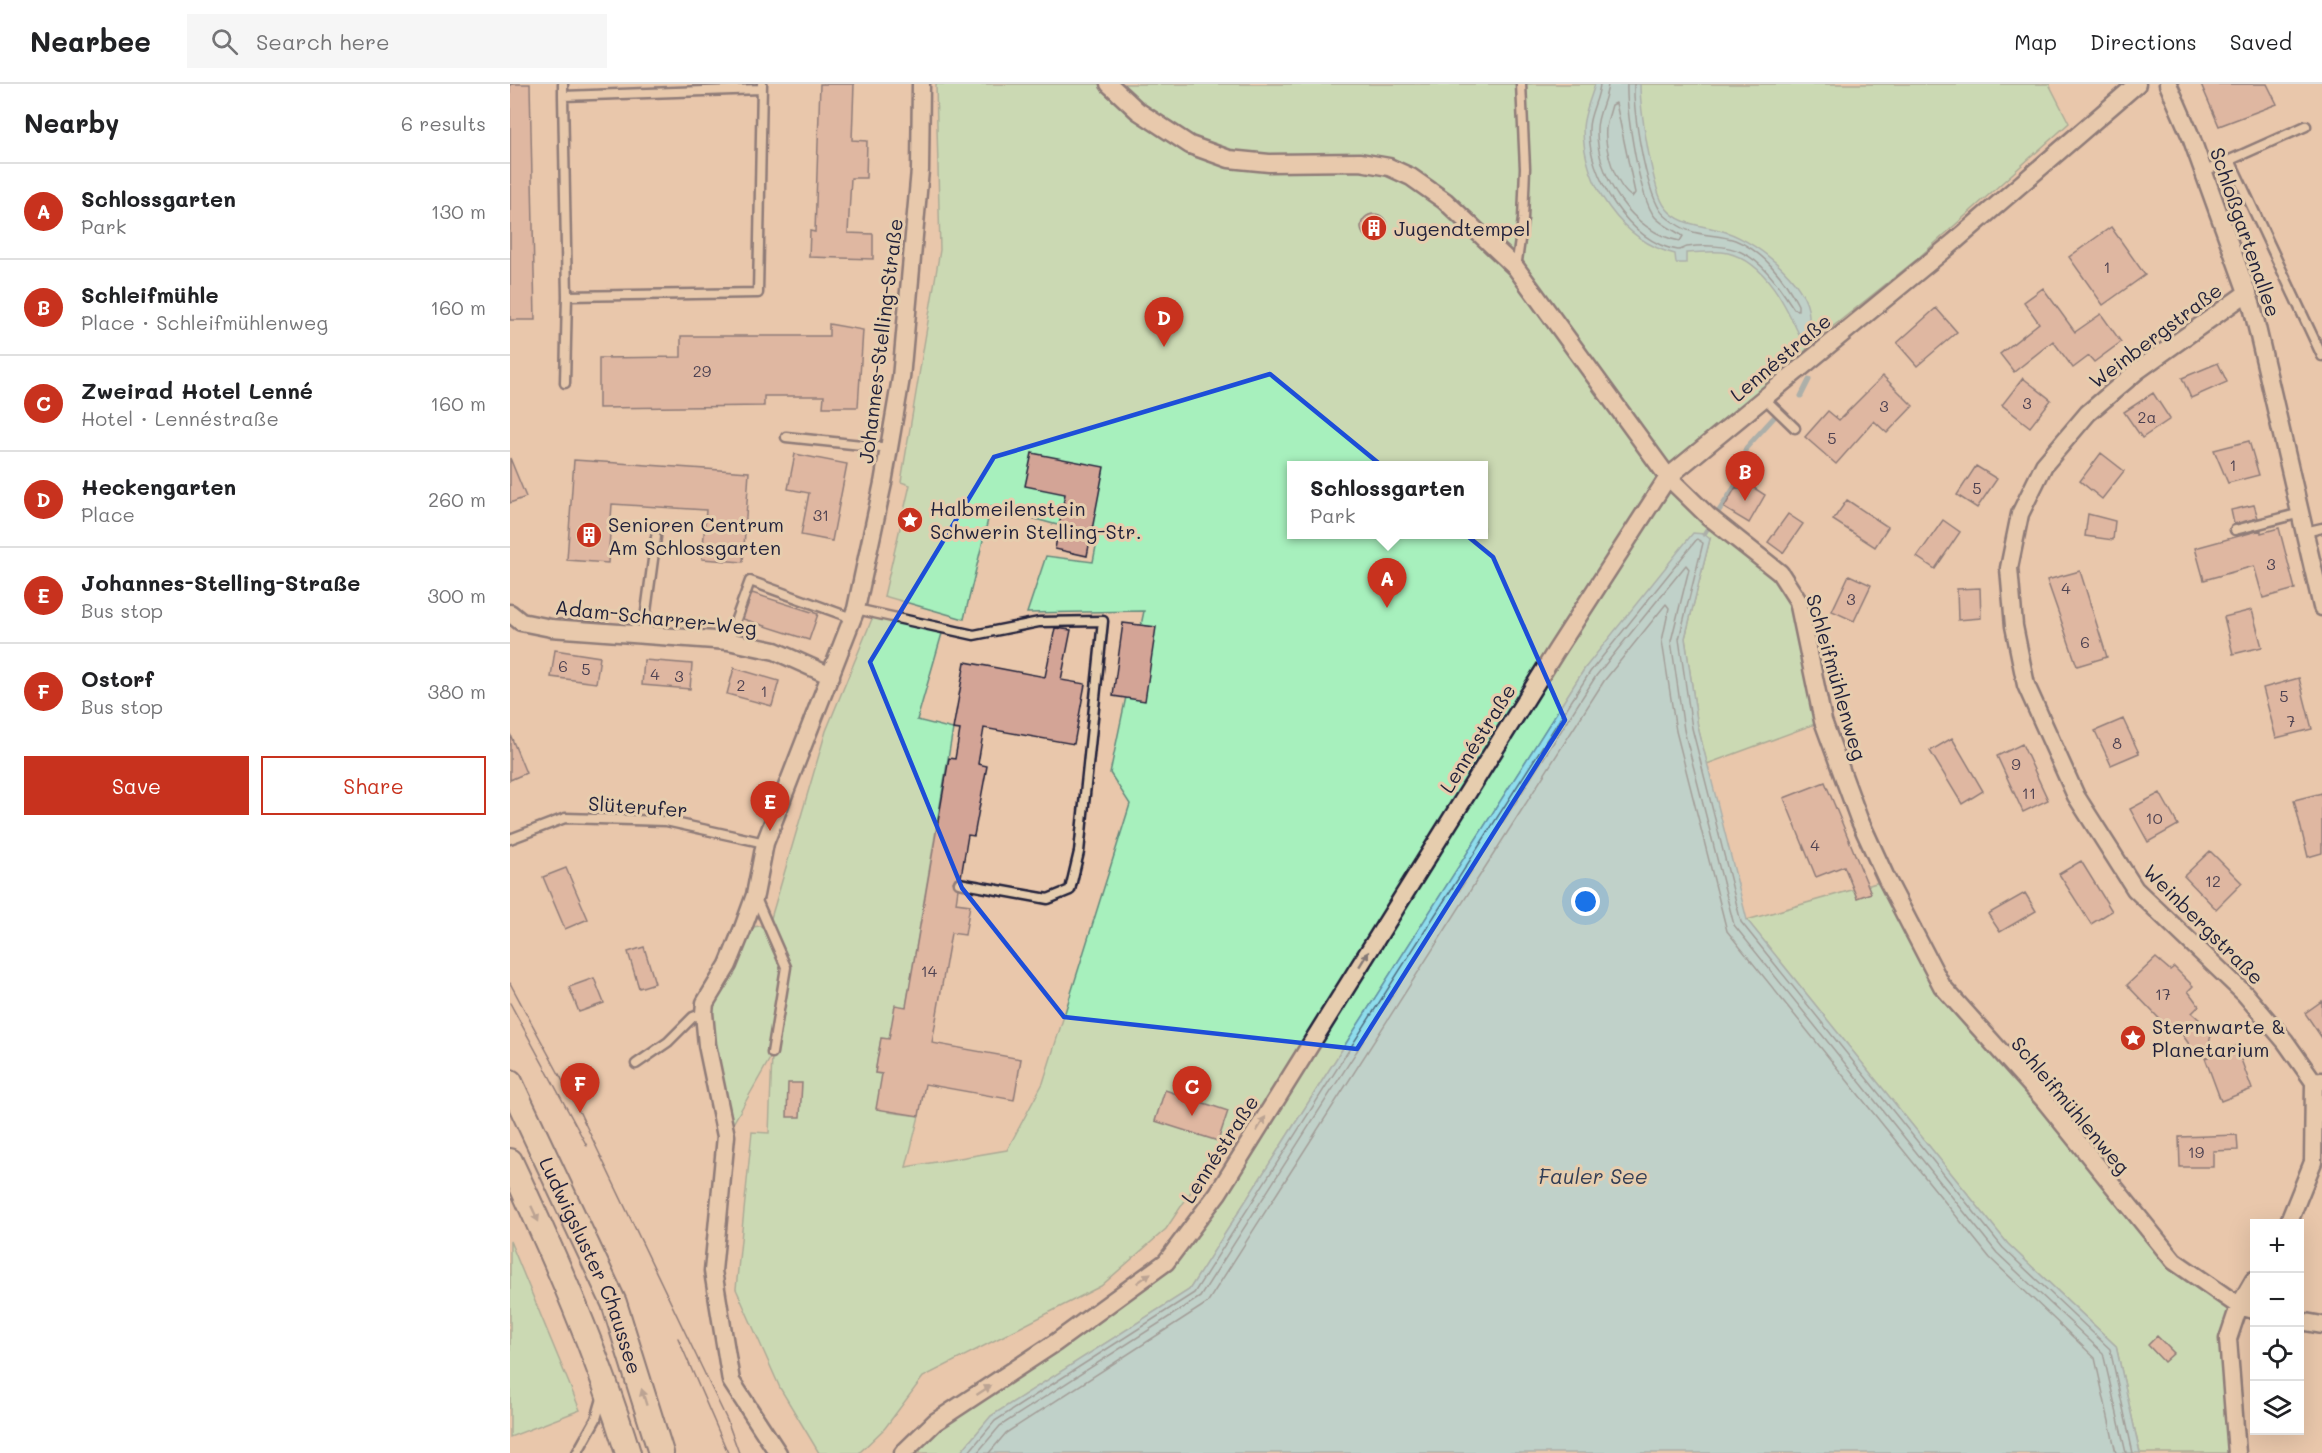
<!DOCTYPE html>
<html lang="en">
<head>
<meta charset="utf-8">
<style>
  :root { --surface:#fff; --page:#f6f6f6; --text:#202124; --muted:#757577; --line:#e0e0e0; --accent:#c8321e }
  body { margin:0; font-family:Mali,sans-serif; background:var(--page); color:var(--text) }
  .controls { position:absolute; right:18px; bottom:18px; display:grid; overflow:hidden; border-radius:0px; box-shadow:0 6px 24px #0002 }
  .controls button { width:54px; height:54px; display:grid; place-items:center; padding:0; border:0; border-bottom:2px solid var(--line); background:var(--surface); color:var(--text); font:30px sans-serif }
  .you { position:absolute; left:1076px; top:818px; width:21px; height:21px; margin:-15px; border:4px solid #fff; border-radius:50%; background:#1a73e8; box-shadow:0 0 0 9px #1a73e833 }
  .badge { display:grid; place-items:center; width:39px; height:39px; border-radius:50%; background:var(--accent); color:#fff; font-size:20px; font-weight:700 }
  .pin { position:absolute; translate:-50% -50px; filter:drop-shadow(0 2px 3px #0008) }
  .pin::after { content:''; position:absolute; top:32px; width:21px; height:18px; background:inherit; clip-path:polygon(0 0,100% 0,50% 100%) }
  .popup { position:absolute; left:777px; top:377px; width:201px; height:78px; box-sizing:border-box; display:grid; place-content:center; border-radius:0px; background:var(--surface); filter:drop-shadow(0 2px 4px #0005); font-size:20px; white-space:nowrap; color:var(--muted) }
  .popup b { font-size:22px; color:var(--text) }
  .popup::after { content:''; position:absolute; left:50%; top:100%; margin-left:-12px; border:12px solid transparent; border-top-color:var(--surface) }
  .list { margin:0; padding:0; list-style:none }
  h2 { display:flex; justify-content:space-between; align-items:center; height:78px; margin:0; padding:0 24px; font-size:26px }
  h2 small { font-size:20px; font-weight:400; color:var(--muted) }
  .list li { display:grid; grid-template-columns:39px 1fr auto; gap:18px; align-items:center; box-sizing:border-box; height:96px; padding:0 24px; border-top:2px solid var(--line) }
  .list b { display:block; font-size:22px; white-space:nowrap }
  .list p { margin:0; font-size:20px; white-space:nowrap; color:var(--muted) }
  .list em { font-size:20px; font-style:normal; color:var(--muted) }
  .actions { display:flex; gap:12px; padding:18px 24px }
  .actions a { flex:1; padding:14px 0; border:2px solid var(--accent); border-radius:0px; text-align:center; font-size:21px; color:var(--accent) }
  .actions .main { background:var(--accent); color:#fff }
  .icon { flex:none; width:33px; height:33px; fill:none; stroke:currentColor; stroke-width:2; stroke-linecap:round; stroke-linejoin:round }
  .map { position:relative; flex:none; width:1812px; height:1369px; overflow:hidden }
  header { display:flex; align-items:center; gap:36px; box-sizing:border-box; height:84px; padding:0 30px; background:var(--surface); border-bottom:2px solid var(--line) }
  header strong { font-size:28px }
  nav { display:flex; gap:33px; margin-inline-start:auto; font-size:21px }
  .search { width:420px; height:54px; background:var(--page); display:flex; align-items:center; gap:15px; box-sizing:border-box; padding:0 21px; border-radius:0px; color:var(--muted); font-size:22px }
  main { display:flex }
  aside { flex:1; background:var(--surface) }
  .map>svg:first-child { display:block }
  .green { fill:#a7f0bd; stroke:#64897c; stroke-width:1.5; fill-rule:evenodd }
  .water { fill:#8fdeed; stroke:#6393a6; stroke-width:1.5 }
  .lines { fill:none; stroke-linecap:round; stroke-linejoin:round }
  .shore { stroke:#4e6d82; stroke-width:1.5 }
  .stream { stroke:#6393a6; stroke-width:5 }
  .building { fill:#d3a496; stroke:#22223b; stroke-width:1.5 }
  .lane-casing { stroke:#22223b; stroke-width:13 }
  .street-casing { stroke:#22223b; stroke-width:21 }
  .secondary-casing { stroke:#22223b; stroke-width:28 }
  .lane { stroke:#e6cdae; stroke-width:8 }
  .street { stroke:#e6cdae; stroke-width:16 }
  .secondary { stroke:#e6cdae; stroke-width:24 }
  .tram { stroke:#22223b; stroke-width:1.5 }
  .oneway { fill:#847874 }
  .marked { fill:none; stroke:#1d4ed8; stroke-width:4.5; stroke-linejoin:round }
  .labels { text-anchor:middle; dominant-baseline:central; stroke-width:6; stroke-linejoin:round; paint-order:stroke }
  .number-label { font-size:16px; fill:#4e4252 }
  .poi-label { font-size:20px; fill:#22223b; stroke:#e6cdae; text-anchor:start }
  .street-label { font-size:20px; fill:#22223b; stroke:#e6cdae }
  .water-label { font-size:21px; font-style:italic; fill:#323e56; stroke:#e6cdae }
</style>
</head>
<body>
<header>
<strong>Nearbee</strong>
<div class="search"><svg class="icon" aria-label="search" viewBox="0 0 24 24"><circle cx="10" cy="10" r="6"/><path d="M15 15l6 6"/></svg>Search here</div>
<nav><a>Map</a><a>Directions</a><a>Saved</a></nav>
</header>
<main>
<aside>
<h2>Nearby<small>6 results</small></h2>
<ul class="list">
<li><span class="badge">A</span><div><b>Schlossgarten</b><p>Park</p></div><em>130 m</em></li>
<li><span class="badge">B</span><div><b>Schleifmühle</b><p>Place · Schleifmühlenweg</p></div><em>160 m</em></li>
<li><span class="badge">C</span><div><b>Zweirad Hotel Lenné</b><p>Hotel · Lennéstraße</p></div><em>160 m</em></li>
<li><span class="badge">D</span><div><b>Heckengarten</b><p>Place</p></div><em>260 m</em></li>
<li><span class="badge">E</span><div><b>Johannes-Stelling-Straße</b><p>Bus stop</p></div><em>300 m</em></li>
<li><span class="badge">F</span><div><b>Ostorf</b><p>Bus stop</p></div><em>380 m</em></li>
</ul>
<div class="actions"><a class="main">Save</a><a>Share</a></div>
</aside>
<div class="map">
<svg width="1812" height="1369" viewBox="0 0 1812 1369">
  <rect width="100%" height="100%" fill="#e9c7ab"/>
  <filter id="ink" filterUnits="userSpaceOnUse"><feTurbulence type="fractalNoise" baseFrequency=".0167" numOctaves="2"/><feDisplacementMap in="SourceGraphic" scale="12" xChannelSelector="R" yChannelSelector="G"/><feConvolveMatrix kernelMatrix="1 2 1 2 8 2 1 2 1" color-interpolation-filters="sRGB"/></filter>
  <g filter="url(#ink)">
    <path class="green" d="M426 0H1539L1559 39 1406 176 1301 260 1261 308 1159 393 1288 517 1313 637 1197 680 1188 643 1175 554 1200 455 1075 584 679 1206 481 1332 450 1369H399L425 1338 656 1178 754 1025 741 1018 656 1145 591 1202 413 1293 375 1344 349 1369H309L270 1304 226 1205 242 1048 259 1049 262 971 216 1052 197 961 205 904 233 844 259 841 316 647 364 530 433 546 407 636 443 645 396 923 379 955 371 954 365 989 372 990 378 1028 409 1032 396 1083 497 1066 533 999 620 720 600 689 634 527 517 529 536 472 583 478 588 452 481 423 454 535 374 512 400 401 391 398 430 166ZM781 382H973V450H781Z
      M1377 796 1432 902 1664 1177 1729 1222 1718 1255 1727 1369H1630L1606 1262 1498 1160 1237 836Z
      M0 1157 70 1326 0 1353Z"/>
    <path class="water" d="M1085 0H1130C1130 23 1142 108 1156 124 1169 141 1191 141 1209 146 1241 153 1300 198 1299 234 1299 242 1296 248 1296 257L1293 259C1278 226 1258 179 1218 169 1205 166 1189 169 1176 169V179H1166L1165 170C1112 157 1073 100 1073 45 1073 31 1081 14 1085 0Z
      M1183 449 1194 450 1200 455 1175 554 1188 643 1237 836 1498 1160 1606 1262 1630 1369H450L481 1332 679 1206 1075 584Z"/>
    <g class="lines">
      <path class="shore" d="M1090 0C1089 15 1079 30 1079 44 1077 90 1120 160 1168 166 1172 166 1173 164 1177 163 1193 161 1217 161 1231 168 1255 179 1270 204 1284 225L1288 226V221C1275 195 1253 167 1225 156 1210 151 1194 152 1180 147 1171 144 1154 133 1150 126 1135 102 1123 29 1124 0
        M1098 0C1097 15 1087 30 1087 45 1086 93 1123 149 1170 157L1173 152C1164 146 1152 141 1145 133 1129 114 1116 26 1117 0
        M1106 19 1125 109 1122 113C1105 102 1094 64 1096 44 1097 37 1100 28 1102 21Z
        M458 1369 485 1337 684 1209 1080 588 1187 455 1193 459 1169 555 1182 644 1231 838 1493 1164 1600 1265 1623 1369
        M467 1369 490 1342 690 1213 1086 592 1176 481 1179 485 1161 557 1174 646 1224 841 1487 1169 1593 1269 1616 1369
        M479 1369 496 1349 697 1219 1094 597 1156 520 1159 524 1152 557 1166 647 1217 847 1480 1174 1585 1274 1606 1369"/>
      <path class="stream" d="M1291 312 1299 296
        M1194 450 1225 402 1236 364 1268 329"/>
    </g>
    <path class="building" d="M0 0H20L25 236H0Z
      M310 0H344L342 56 357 57 356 94H341L338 149 363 150V175L299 173 300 147 305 148Z
      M1691 0H1757L1767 20 1709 42Z
      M851 143a13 13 0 1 1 26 0a13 13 0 1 1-26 0Z
      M1601 143 1635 191 1593 221 1559 173Z
      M1533 204 1565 248 1591 230 1611 258 1584 278 1579 272 1563 284 1543 257 1504 288 1490 270 1529 239 1514 218Z
      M1426 224 1447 248 1407 282 1387 259Z
      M319 240 353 246 348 323H313L314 312H254V322L89 324V274L171 273V252H319Z
      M1708 279 1717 298 1681 314 1672 294Z
      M1373 292 1403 322 1377 349 1364 337 1326 380 1295 353 1318 327 1329 336Z
      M1513 294 1541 316 1520 343 1492 321Z
      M1643 309 1660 335 1632 354 1614 328Z
      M1739 357 1749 391 1718 399 1704 366Z
      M522 369 594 383 577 472 545 465 555 410 515 402Z
      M1591 369 1614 387 1592 415 1570 397Z
      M285 370 337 380 322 457 291 451 299 409 278 405Z
      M0 374 16 413 0 419Z
      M64 376 239 388 233 478 192 475 196 426 102 420 98 479 57 476Z
      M1466 382 1487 395 1467 424 1447 411Z
      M1241 402 1255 411 1239 439 1214 424 1226 403 1237 409Z
      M1337 416 1378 443 1365 463 1323 436Z
      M1744 421 1748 434 1724 440 1721 426Z
      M1278 430 1293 440 1273 469 1258 458Z
      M1578 430 1605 437 1603 456 1575 452Z
      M1433 436 1450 448 1425 485 1407 473Z
      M1769 444 1785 505 1753 514 1744 482 1694 496 1685 464 1751 446V449Z
      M1570 487 1597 573 1567 582 1537 496Z
      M1339 491 1361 501 1344 537 1322 527Z
      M1470 504 1471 534 1448 536 1447 505Z
      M242 509 308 530 299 556 233 535Z
      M1742 526 1752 563 1723 570 1714 533Z
      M613 539 646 543 635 617 603 612Z
      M545 544 561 546 551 596 575 600 564 660 474 644 468 680 477 682 464 752 458 751 451 793 445 794 443 798 448 805 446 819 460 821 455 851 441 849 422 959 511 975 504 1016 415 1000 409 1032 366 1025 372 990 365 989 371 954 379 955 385 921 396 923 439 674 445 675 450 646 443 645 455 578 535 593Z
      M45 566 90 573 86 599 41 593Z
      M134 576 182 580 180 605 132 601Z
      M224 584 269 597 262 622 217 610Z
      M1789 594 1802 645 1766 654 1753 604Z
      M1613 635 1629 669 1601 681 1585 647Z
      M0 650 16 689 0 696Z
      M1442 654 1473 707 1452 720 1420 667Z
      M1512 660 1538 716 1513 728 1487 672Z
      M1315 698 1361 809 1347 814 1334 782 1306 793 1274 714Z
      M1650 709 1668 741 1638 758 1620 725Z
      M1812 709V769L1798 773 1784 716Z
      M1700 767 1732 799 1706 825 1674 792Z
      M1571 777 1602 827 1581 840 1549 790Z
      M56 784 78 835 55 845 33 793Z
      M1515 809 1526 827 1490 848 1478 830Z
      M134 863 145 899 129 904 118 868Z
      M1646 874 1660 886 1664 883 1683 902 1678 907 1689 922 1682 929 1700 945 1701 951 1697 968 1681 963 1667 943 1662 948 1617 901Z
      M84 894 94 919 69 928 59 903Z
      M1812 917V954L1795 929Z
      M1726 962 1742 1005 1711 1017 1695 974Z
      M278 999H292L290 1033H277Z
      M655 1006 718 1027 708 1057 645 1037Z
      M1727 1051 1728 1066 1703 1067V1083H1670L1669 1053Z
      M1647 1252 1664 1269 1654 1278 1638 1261Z"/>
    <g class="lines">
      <g class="lane-casing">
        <path id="lane" d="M53 0V12L251 5
          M53 12 57 212
          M1720 76 1796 42
          M1693 88 1720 76 1812 272
          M1006 184 1013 135 1015 84 1011 0
          M55 299 57 212 248 209 252 0
          M1254 314 1285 344
          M276 353 380 364
          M1725 446 1791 429
          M1795 448 1812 444
          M346 525 464 551 529 538 593 537 569 768 560 806 538 815 449 799
          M133 550 146 453
          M218 557 240 497 342 534
          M0 755 55 734 156 737 255 759
          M245 812 276 883 262 969
          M126 980 158 958 183 933 194 929
          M67 1369 86 1335 93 1311"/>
      </g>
      <g class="street-casing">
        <path id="street" d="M599 0 628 27 680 61 719 75 759 79 850 78 879 83 901 93 935 117 1006 184 1158 393 1198 432 1270 489 1288 517 1313 637 1349 735 1377 796 1432 902 1534 1016 1664 1177 1729 1222 1744 1226
          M1658 0 1681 53 1742 222 1812 523
          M1738 208 1627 287 1578 329 1534 381 1510 430 1499 484 1504 542 1516 601 1566 712 1625 805 1735 910 1775 957 1804 998 1812 997
          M0 529 11 538 41 544 218 557 265 567 321 592
          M1778 1140 1803 1078 1804 998
          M1790 1237 1812 1241
          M268 1369 221 1297 203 1187 216 1052 197 961 194 929 195 919 218 881 233 844 245 811 255 759 346 525 373 399 391 294 410 86 411 0
          M393 1369 425 1338 545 1259 656 1178 708 1109 1046 567 1158 393 1444 158 1627 0
          M1727 1369 1718 1255 1729 1222 1744 1196"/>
      </g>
      <g class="secondary-casing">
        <g id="secondary">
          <path id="s1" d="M0 998 104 1219 151 1369"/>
          <path d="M0 1077C45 1173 87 1268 118 1369"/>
        </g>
      </g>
      <use href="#lane" class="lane"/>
      <use href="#street" class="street"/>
      <use href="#secondary" class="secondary"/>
      <path class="tram" d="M0 899 70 1029 217 1336 229 1369
        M0 919 77 1062
        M168 1254 218 1369"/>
    </g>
    <defs><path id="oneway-solid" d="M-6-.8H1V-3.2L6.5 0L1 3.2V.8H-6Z" transform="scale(1.5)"/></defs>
    <g class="oneway">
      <use href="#oneway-solid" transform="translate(854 875) rotate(-58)"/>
      <use href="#oneway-solid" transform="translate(751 1040) rotate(-58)"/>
      <use href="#oneway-solid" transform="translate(25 1130) rotate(65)"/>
      <use href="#oneway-solid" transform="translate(634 1194) rotate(-36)"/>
      <use href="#oneway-solid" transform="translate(474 1306) rotate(-33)"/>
      <use href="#oneway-solid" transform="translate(134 1313) rotate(-107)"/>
    </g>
  </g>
  <path d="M0 0H1812V1369H0ZM760 290 983 473 1055 636 847 965 554 933 452 804 360 578 484 373Z" fill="#e9c7ab" fill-opacity=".55" fill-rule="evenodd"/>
  <path class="marked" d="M760 290 983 473 1055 636 847 965 554 933 452 804 360 578 484 373Z"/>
  <defs>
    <g id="building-disc" transform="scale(1.35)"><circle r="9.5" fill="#c8321e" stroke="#e6cdae"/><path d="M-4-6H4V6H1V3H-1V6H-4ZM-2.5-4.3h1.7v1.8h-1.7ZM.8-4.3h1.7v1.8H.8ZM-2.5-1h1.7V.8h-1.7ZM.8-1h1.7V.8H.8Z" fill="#fff"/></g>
    <g id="sight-disc" transform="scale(1.35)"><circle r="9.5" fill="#c8321e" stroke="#e6cdae"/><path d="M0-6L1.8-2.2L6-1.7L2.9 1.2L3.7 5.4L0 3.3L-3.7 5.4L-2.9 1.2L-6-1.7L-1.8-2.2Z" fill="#fff"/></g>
  </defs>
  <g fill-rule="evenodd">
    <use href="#building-disc" x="864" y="144"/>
    <use href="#sight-disc" x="400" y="436"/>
    <use href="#building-disc" x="79" y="451"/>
    <use href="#sight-disc" x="1623" y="954"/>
  </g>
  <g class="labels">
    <g class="number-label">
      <text x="1597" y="182">1</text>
      <text x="192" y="286">29</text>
      <text x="1517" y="318">3</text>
      <text x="1374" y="321">3</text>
      <text x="1637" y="332">2a</text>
      <text x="1322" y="353">5</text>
      <text x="1723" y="380">1</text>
      <text x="1467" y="403">5</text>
      <text x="311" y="430">31</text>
      <text x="1761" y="479">3</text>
      <text x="1556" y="503">4</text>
      <text x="1341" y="514">3</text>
      <text x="1575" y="557">6</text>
      <text x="53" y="581">6</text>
      <text x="76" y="584">5</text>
      <text x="145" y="589">4</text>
      <text x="169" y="591">3</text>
      <text x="231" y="600">2</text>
      <text x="254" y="606">1</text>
      <text x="1774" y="611">5</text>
      <text x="1781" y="636">7</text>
      <text x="1607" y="658">8</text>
      <text x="1506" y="679">9</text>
      <text x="1519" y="708">11</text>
      <text x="1644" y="733">10</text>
      <text x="1305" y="760">4</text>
      <text x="1703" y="796">12</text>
      <text x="419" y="886">14</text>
      <text x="1653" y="909">17</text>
      <text x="1686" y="1067">19</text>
    </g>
    <g class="poi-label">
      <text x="884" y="144">Jugendtempel</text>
      <text x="420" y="424">Halbmeilenstein<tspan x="420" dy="23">Schwerin Stelling-Str.</tspan></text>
      <text x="98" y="440">Senioren Centrum<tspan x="98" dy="23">Am Schlossgarten</tspan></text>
      <text x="1642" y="942">Sternwarte &amp;<tspan x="1642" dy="23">Planetarium</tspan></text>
    </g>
    <g class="street-label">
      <text transform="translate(1736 148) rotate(71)">Schloßgartenallee</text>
      <text transform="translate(1645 251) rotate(-37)">Weinbergstraße</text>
      <text transform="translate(370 257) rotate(-83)">Johannes-Stelling-Straße</text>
      <text transform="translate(1270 273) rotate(-40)">Lennéstraße</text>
      <text transform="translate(146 533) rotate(6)">Adam-Scharrer-Weg</text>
      <text transform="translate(1327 593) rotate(74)">Schleifmühlenweg</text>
      <text transform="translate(967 654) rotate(-58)">Lennéstraße</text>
      <text transform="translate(128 722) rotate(4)">Slüterufer</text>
      <text transform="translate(1694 840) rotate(45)">Weinbergstraße</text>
      <text transform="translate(1561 1021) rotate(50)">Schleifmühlenweg</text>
      <text transform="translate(709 1065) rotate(-57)">Lennéstraße</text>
      <text stroke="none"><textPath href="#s1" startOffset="201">Ludwigsluster Chaussee</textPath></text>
    </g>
    <g class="water-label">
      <text x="1083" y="1091">Fauler See</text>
    </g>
  </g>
</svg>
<div class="controls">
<button>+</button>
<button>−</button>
<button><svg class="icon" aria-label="locate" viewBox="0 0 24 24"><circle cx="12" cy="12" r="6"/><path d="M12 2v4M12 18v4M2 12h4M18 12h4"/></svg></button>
<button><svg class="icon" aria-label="layers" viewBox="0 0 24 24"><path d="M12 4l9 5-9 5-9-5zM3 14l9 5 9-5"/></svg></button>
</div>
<div class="you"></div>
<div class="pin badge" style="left:877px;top:524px">A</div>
<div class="popup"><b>Schlossgarten</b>Park</div>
<div class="pin badge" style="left:1235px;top:417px">B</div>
<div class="pin badge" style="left:682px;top:1032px">C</div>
<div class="pin badge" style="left:654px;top:263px">D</div>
<div class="pin badge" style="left:260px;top:747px">E</div>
<div class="pin badge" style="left:70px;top:1029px">F</div>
</div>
</main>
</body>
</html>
